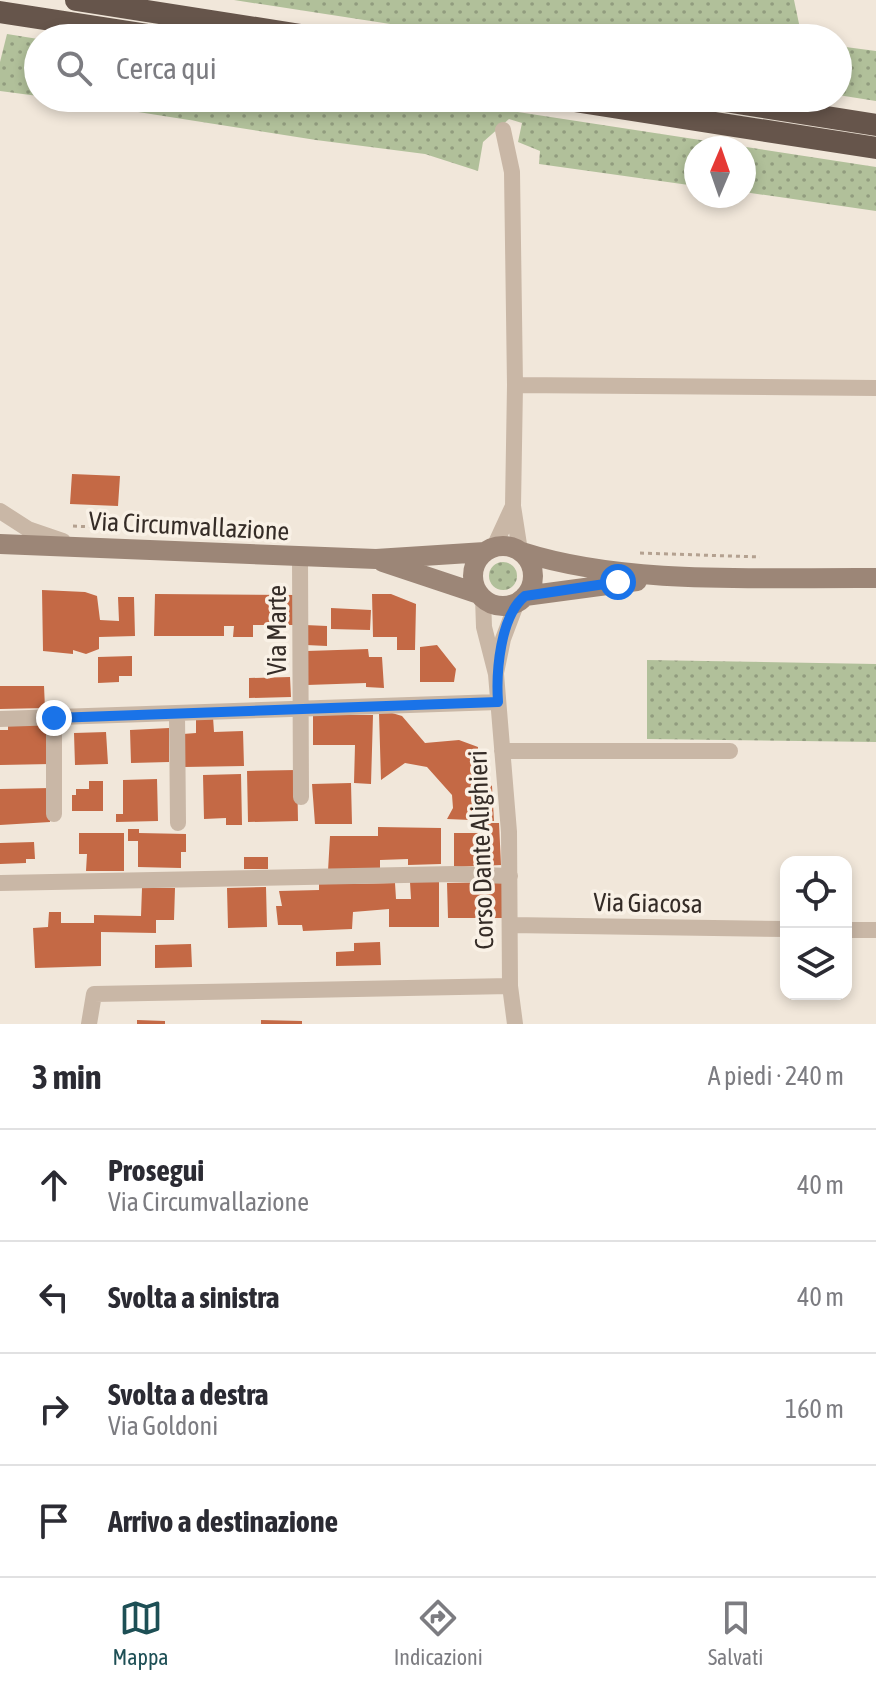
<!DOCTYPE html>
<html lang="it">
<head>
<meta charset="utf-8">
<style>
  :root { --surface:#fff; --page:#f2f2f3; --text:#2b2b33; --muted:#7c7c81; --line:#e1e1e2; --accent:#1d4f55 }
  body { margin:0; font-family:"Asap Condensed",sans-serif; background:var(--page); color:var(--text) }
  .controls { position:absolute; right:24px; bottom:24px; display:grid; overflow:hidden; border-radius:16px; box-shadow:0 4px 12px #0003 }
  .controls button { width:72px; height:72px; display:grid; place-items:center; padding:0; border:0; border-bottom:2px solid var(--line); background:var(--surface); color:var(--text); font:40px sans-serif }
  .compass { position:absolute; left:684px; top:136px; width:72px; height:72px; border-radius:50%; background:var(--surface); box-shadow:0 4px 12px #0003; rotate:2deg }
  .stop { position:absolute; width:24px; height:24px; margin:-18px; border:6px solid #1a73e8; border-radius:50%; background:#fff }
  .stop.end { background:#1a73e8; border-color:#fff; box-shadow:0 2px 8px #0008 }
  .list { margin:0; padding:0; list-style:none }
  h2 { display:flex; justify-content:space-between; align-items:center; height:104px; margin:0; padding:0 32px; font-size:34px }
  h2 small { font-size:26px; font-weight:400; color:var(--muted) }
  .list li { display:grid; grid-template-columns:52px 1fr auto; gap:24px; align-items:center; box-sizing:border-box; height:112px; padding:0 32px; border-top:2px solid var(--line) }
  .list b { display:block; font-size:30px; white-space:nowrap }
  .list p { margin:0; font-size:26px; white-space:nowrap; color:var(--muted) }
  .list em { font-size:26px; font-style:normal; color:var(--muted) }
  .icon { flex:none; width:44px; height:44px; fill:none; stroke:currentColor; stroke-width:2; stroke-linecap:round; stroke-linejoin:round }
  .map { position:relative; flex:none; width:876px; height:1024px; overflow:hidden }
  .search { position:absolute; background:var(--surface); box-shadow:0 4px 12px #0003; left:24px; right:24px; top:24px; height:88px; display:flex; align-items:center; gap:20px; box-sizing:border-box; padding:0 28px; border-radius:44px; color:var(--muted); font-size:30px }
  .sheet { height:552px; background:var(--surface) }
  nav { display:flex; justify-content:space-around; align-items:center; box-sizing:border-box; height:112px; border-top:2px solid var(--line); background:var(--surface); font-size:22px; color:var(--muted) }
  nav a { display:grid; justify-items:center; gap:4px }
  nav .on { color:var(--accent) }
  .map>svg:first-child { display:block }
  .grass { fill:url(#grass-dots) }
  .building { fill:#c46945 }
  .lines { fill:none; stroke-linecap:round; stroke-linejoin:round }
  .path { stroke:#b4a190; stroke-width:3; stroke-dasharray:4 4; stroke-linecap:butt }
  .minor { stroke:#c9b7a6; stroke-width:16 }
  .secondary { stroke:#9c8677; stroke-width:20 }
  .trunk { stroke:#66554b; stroke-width:22 }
  .route { stroke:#1a73e8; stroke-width:10 }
  .labels { text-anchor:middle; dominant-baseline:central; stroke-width:7; stroke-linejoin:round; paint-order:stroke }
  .street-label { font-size:26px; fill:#352c27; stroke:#f9f1e6 }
</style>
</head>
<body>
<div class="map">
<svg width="876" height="1024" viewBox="0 0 876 1024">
  <defs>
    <pattern id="grass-dots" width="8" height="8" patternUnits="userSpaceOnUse" patternTransform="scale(2)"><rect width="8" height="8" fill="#b1c09a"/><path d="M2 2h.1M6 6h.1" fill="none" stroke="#919c7e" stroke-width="1.8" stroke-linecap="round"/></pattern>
  </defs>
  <rect width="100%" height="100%" fill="#f1e7da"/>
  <path class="grass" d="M234 0H794L802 38H481Z
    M7 34 38 39V96L0 91V62Z
    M838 46 876 51V101L838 95Z
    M49 98H427L876 167V211L744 192V148H696V186L539 164 540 151 518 142 522 123 509 119 483 142 478 171 425 154 316 140Z
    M489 576a14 14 0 1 1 28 0a14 14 0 1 1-28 0Z
    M647 660 876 664V742L647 739Z"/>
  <path class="building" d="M72 474 120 476 118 506 70 504Z
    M42 590 85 592 97 596 100 620 119 621 118 597H134L135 636 99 637V649L86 654 73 650V654L43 651Z
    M155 594 297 595 298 625H253V637H233L234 626H224V636H154Z
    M372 594H391L416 604 415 650H397V637H373Z
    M331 608 371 610 370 630 331 629Z
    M305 625 327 626V646L306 645Z
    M437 645 456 669 454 682H420V647Z
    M368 649 369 657H382L384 688 366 687V683L307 685V651Z
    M132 656V676H119V682L98 683V657Z
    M290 677 291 697 249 698V678Z
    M0 686H44L45 708 0 709Z
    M379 713H392L402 716 425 743 459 740 478 747V776L492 786 494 821 447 819 453 808 452 795 427 767 405 763 381 780Z
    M313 715H373L371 784 354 783 355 745H313Z
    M196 717H213L214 732 243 731 244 766 184 767 183 734 196 733Z
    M8 725H50L51 764 0 765V730H8Z
    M169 728V762L131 763 130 730Z
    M106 732 108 764 75 765 74 733Z
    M297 770 298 821 248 822 247 771Z
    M241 774 242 825H226V818L204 819 203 775Z
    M157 779 158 821 116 822V814H123V780Z
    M89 781H103V811H72V795H76V789H89Z
    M351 783 352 824H315L312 784Z
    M51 788 50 822 0 825V789Z
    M481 823H499L501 865 454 867V833H481Z
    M378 827 441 828V864L408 865V859L380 860V871H328L330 836H378Z
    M128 829H139V833L186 834V852H181V868L138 867V841H128Z
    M79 833H124V871H86L87 854H79Z
    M34 842 35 859H26V863L0 864V843Z
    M244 857H268V869H244Z
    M353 881V884L395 883 396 899H411L410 882H439V927H389V909L353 912 352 929 303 931 302 925H278L276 906H282L279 891 319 890V883Z
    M502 882V918H448L447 883Z
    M266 887 267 927 228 928 227 888Z
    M142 888H175L174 920H156V933L101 932V966L35 968 33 928 48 927 49 912H61V923H94V915L141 916Z
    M380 942 381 965 336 966V952L354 951V943Z
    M191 944 192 967 155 968V945Z
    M137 1020 165 1021V1024H137Z
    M261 1020 302 1021V1024H261Z"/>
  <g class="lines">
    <path class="path" d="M73 526 114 528
      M640 553 760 557"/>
    <path class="minor" d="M503 130 512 172 515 385 513 506 520 551
      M515 385 876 388
      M0 511 28 529 63 541
      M494 547 512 508
      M300 558 301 797
      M483 598 484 627 496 674 509 832 510 986 515 1024
      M496 673 503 639 517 602
      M177 713 178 823
      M54 718V814
      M0 719 498 702
      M502 751H730
      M0 883 454 874 510 876
      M510 925 786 929
      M846 930H876
      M89 1024 94 994 510 986"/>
    <path class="secondary" d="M0 544 376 559 485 552
      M473 576a30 30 0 1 1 60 0a30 30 0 1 1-60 0Z
      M522 552C628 586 765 577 876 578
      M383 562 479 594
      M525 596 637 581"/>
    <path class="trunk" d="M76 0 320 38
      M0 12 168 38
      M555 98 876 148
      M706 98 876 125"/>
  </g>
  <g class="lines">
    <path class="route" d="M54 718 498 702C496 672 500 616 525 596L618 582"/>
  </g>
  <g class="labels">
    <g class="street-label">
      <text transform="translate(189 526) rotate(3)">Via Circumvallazione</text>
      <text transform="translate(277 630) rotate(-90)">Via Marte</text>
      <text transform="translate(481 850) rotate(-92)">Corso Dante Alighieri</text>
      <text transform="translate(648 903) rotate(1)">Via Giacosa</text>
    </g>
  </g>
</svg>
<div class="controls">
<button><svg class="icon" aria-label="locate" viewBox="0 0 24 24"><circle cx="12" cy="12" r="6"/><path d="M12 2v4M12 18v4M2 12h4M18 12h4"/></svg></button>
<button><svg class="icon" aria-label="layers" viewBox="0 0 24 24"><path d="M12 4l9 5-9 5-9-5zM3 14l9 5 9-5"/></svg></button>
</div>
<svg class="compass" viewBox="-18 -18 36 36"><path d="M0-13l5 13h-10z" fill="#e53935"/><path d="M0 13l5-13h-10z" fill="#7c7c81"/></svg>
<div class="stop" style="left:618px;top:582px"></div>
<div class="stop end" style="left:54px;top:718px"></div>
<div class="search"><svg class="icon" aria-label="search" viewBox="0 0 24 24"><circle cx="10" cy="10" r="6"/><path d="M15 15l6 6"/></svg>Cerca qui</div>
</div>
<section class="sheet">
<h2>3 min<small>A piedi · 240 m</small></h2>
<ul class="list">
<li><svg class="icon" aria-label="ahead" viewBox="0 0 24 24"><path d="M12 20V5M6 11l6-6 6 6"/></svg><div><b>Prosegui</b><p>Via Circumvallazione</p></div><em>40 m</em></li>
<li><svg class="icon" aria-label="left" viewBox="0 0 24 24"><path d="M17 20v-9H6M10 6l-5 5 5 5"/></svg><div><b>Svolta a sinistra</b></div><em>40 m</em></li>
<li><svg class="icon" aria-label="right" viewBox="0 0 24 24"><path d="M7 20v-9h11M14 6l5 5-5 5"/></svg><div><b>Svolta a destra</b><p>Via Goldoni</p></div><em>160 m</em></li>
<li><svg class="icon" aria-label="arrive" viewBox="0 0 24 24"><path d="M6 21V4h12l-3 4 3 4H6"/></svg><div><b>Arrivo a destinazione</b></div></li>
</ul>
</section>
<nav>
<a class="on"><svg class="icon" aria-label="map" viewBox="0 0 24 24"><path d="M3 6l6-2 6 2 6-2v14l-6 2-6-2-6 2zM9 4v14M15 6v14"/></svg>Mappa</a>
<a><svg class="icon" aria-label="directions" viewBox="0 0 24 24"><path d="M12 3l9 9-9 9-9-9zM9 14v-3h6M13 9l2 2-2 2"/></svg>Indicazioni</a>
<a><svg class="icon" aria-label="saved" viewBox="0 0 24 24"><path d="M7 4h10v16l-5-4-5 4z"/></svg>Salvati</a>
</nav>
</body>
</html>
